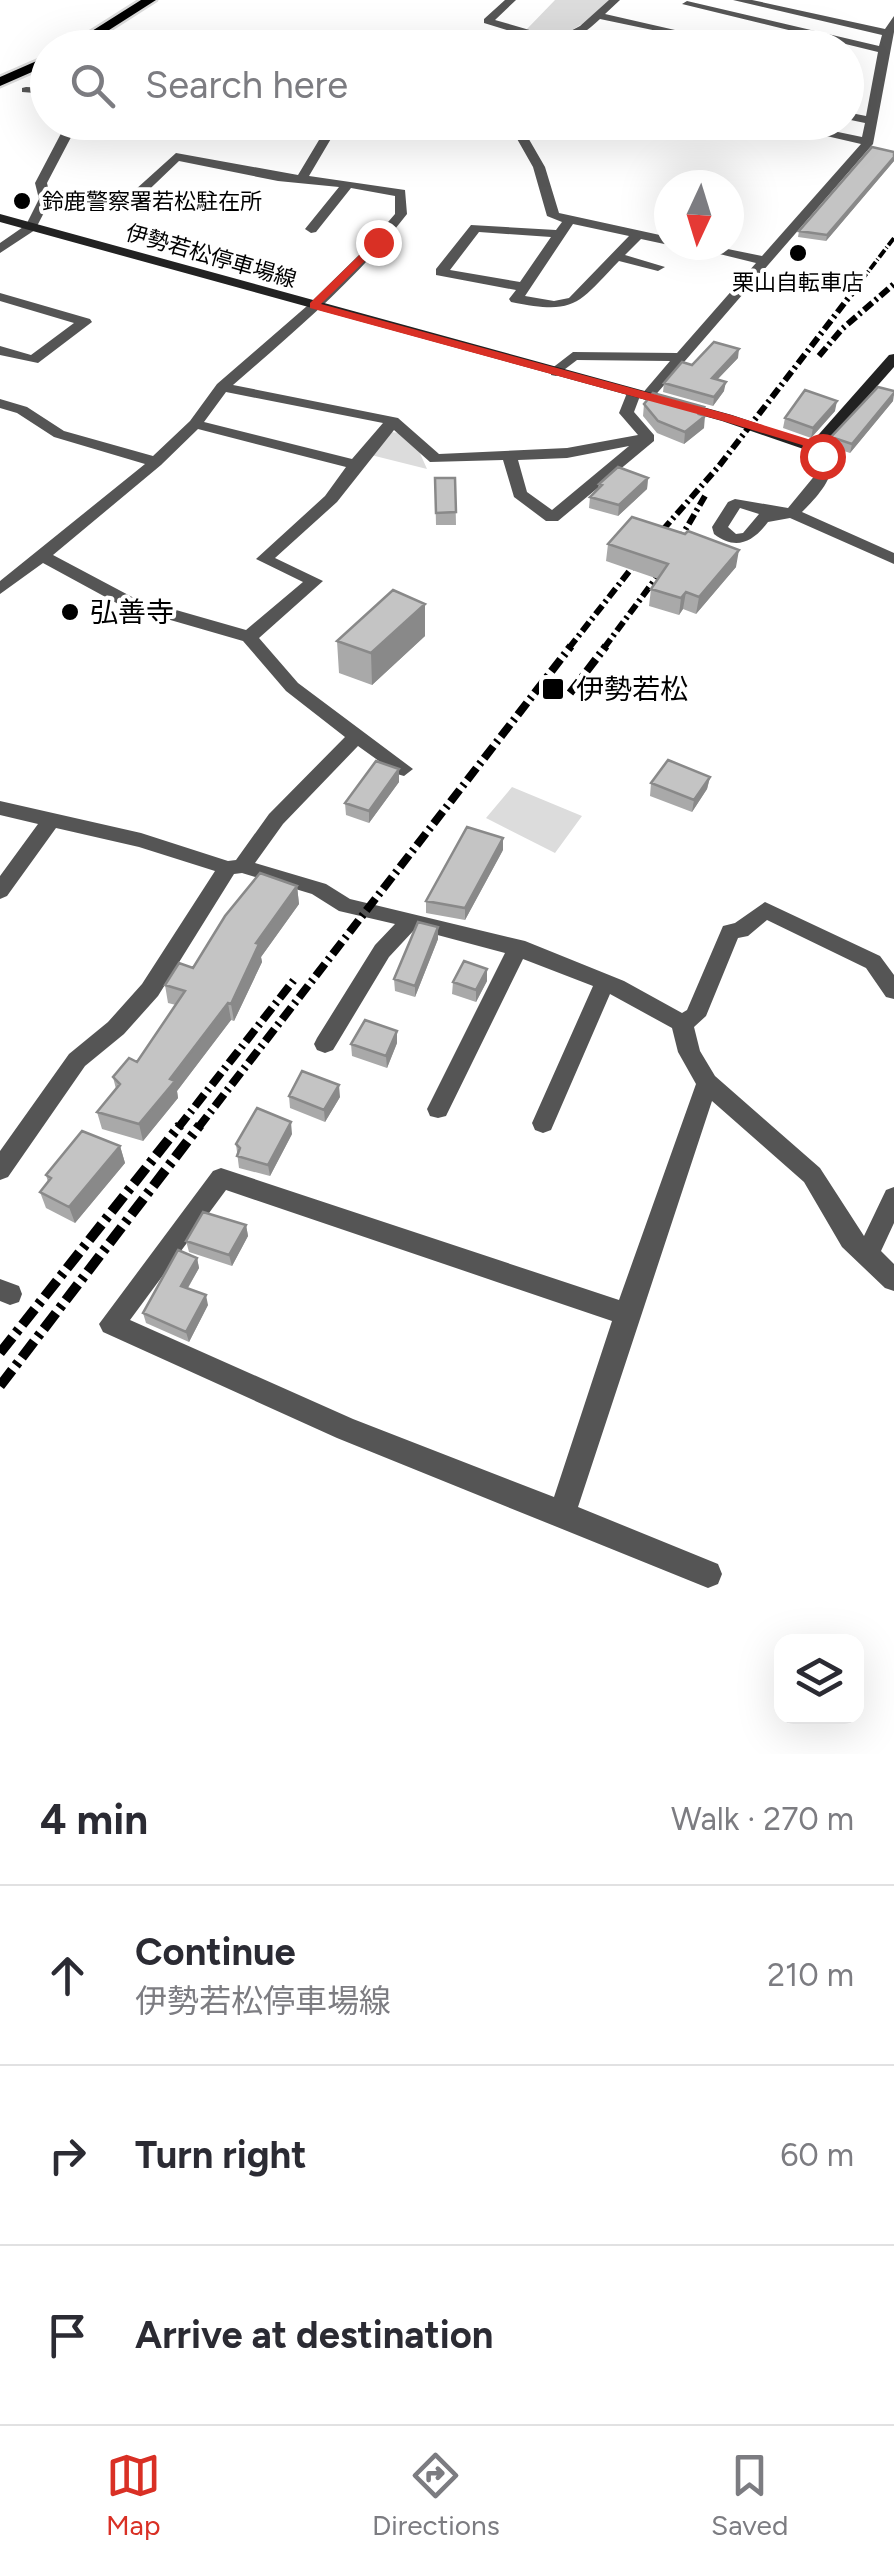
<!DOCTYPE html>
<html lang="en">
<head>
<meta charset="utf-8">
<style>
  :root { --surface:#fff; --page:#f7f7f7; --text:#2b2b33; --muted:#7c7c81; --line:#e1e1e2; --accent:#d93025 }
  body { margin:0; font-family:Figtree,"Noto Sans JP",sans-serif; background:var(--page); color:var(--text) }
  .controls { position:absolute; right:30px; bottom:30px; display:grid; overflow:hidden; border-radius:20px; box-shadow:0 10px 40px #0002 }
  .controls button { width:90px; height:90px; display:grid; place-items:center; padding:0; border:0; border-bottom:2px solid var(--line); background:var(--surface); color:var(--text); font:50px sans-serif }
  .compass { position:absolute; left:654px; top:170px; width:90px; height:90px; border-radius:50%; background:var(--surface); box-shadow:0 10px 40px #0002; rotate:184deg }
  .stop { position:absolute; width:30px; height:30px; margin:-22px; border:8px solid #d93025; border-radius:50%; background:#fff }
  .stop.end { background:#d93025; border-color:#fff; box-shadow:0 2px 10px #0008 }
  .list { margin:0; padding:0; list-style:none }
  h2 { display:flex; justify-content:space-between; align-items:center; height:130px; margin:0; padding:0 40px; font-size:42px }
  h2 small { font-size:32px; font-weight:400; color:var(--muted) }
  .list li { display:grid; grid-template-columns:65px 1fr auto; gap:30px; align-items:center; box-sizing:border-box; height:180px; padding:0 40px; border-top:2px solid var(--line) }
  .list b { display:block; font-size:38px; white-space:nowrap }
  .list p { margin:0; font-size:32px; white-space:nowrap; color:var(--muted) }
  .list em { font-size:32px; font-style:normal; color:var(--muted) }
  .icon { flex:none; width:55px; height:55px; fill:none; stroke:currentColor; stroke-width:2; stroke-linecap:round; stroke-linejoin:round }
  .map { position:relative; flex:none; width:894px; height:1754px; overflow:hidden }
  .search { position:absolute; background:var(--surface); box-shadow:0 10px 40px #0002; left:30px; right:30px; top:30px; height:110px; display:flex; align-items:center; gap:25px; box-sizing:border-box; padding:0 35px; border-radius:55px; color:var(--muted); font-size:38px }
  .sheet { height:670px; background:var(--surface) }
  nav { display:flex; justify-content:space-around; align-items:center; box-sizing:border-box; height:140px; border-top:2px solid var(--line); background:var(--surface); font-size:28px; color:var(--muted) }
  nav a { display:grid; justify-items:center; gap:5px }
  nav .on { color:var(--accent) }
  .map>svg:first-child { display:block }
  .green { fill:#dcdcdc }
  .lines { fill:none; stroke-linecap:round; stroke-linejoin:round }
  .primary-casing { stroke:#dbdbdb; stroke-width:5 }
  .minor { fill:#555; fill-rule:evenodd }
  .secondary { fill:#222; fill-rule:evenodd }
  .primary { fill:#000; fill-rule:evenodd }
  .rail-far3 { stroke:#000; stroke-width:4; stroke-dasharray:9 2.5 1 2.5; stroke-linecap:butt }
  .rail-far2 { stroke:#000; stroke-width:6; stroke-dasharray:11 4 2.5 4; stroke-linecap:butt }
  .rail-far1 { stroke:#000; stroke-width:8; stroke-dasharray:15 5 2.5 5; stroke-linecap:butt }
  .rail { stroke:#000; stroke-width:10; stroke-dasharray:20 6 4 6; stroke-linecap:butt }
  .wall { fill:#a9a9a9 }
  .shaded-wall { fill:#898989 }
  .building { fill:#c4c4c4; stroke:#898989; stroke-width:2.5 }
  .route { fill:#d93025 }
  .poi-dot { fill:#000; stroke:#fff; stroke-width:4 }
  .labels { text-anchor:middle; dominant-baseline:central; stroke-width:8; stroke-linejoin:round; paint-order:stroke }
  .far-poi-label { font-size:22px; fill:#000; stroke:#fff; text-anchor:start }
  .far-street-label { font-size:22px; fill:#000; stroke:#fff }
  .poi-label { font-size:28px; fill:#000; stroke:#fff; text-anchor:start }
</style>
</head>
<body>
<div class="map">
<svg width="894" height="1754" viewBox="0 0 894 1754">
  <rect width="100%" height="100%" fill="#fff"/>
  <path class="green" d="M555 0H610L582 24 555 40 526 30Z
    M390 432 401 433 419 451 427 469 371 455Z
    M512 787 582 816 555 853 486 818Z"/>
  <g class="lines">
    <g class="primary-casing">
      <path id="primary" d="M141 0H156L81 48H65Z
        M48 56V65L0 86V77Z"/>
    </g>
    <path class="minor" d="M505 0H516L495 20 557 38 580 26 609 0H620L605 14 710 38 705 41 600 19C584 34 565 48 543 48L549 43 484 23V19Z
      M733 0H752L885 29 894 16V32L873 144 652 399 640 396 634 412 654 435V441L558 521H546L514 497 503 460 430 462 394 430 337 502 275 558 323 581 259 638 298 683 413 769 404 776 397 774 358 746 283 824 255 863 326 884 350 899 525 941 624 981 682 1013 687 1010 723 926 735 923 765 902 880 956 894 975V999L886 997 866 968 767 920 748 936 738 938 706 1016 694 1027 700 1051 715 1076 820 1168 864 1236 886 1190 894 1187V1223L881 1251 894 1264V1291L885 1288 842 1247 804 1182 712 1101 578 1507 718 1564 722 1574 718 1584 708 1588 337 1438 103 1332 99 1324 213 1171 221 1168 619 1300 696 1084 678 1052 672 1028 610 994 551 1130 543 1133 535 1130 532 1123 593 986 523 959 446 1116 438 1118 430 1116 427 1109 505 953 415 929 389 957 333 1050 325 1053 317 1050 314 1044 317 1038 375 945 395 924 339 911 312 894 242 873 234 874 158 996 124 1034 85 1066 8 1177 0 1180V1151L69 1054 108 1022 142 984 215 871 139 847 56 828 7 896 0 899V876L38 824 0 815V801L141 833 228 861 236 860 269 814 345 737 286 691 243 641 122 606 43 563 0 594V581L145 464 54 437 17 413 0 408V399L27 407 64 431 153 456 190 421 217 384 307 306 362 252 395 214V196L351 188 316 232 311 233 305 229 339 187 278 181 179 161 132 206 71 198 51 199 35 230 0 253V243L26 225 39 199 35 183 67 122H79L47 183 49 192 71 190 125 199 176 153 298 175 322 135H330L332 137 309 176 405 190 407 214C357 279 295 331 233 385L398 418 439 454 567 448 638 435 619 413 627 393 634 389 641 395 670 361 577 360 556 376 551 375V369L573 352 677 353 756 263 683 245H708L762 256 861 144 766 122H790L862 137 865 123 846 119V112L866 116 878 52 682 4 687 1 879 46 882 35ZM226 392 383 423 352 459 204 422ZM198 429 346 467 325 496 256 559 303 582 246 630 134 598 53 555 161 465ZM629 446 552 510 527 492 518 460 567 458ZM226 1190 612 1321 554 1497 353 1419 130 1320Z
      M96 29 203 38H353L405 48 203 44 92 34 91 32Z
      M26 87 48 88V94L22 92V88Z
      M429 122H519L545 167 559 213 669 237V245L641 239 625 255 665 267 658 271 619 261C577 305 575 315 511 302L509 299 516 290 436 275V269L471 225 556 230 562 222 547 216 533 167 512 130H461ZM573 224 629 236 569 298 554 301 525 296ZM479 232 551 237 520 282 450 270Z
      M0 293 90 319 92 322 38 363 0 355V346L31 355 74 323 0 301Z
      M815 443C850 462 821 493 802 512L894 553V564L790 518 768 522C753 542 736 551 714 534L712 527 728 502 735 499 788 508 816 474 814 458 807 448ZM740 508 759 514 743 533 736 534 728 527Z
      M0 1279 19 1286 22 1294 19 1302 10 1305 0 1301Z"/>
    <path class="secondary" d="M0 214 732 415 812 442 889 355 894 354V367L820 451 815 453 722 421 0 222Z"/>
    <use href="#primary" class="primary"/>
    <path class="rail-far3" d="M861 281 894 238"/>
    <path class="rail-far2" d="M819 356 842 329 894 284
      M569 648 653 541 719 466 863 279
      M604 648 662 570 705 496"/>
    <path class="rail-far1" d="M570 693 606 646
      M178 1128 294 980
      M198 1128 571 646"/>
    <path class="rail" d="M0 1353 180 1125
      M0 1386 200 1125"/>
  </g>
  <path class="wall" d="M894 152V161L826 241 798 237 799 231Z
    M738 358 717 380 724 391 713 406 663 392 664 383Z
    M894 391 893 401 850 453 829 446 831 437Z
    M644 404 703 415 704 428 684 444 657 433 643 416Z
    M835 411 811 438 783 428 785 418Z
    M435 478H455L456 525H436Z
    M648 478 647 489 618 516 589 508 590 497 598 488 599 484Z
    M608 544 736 567 696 614 683 609 679 615 649 606 651 589 658 579 606 561Z
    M425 604V636L372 685 339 673 337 641Z
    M399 769V782L369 823 346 815 345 803Z
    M710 777 707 789 692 812 650 796 651 783Z
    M503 850 465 920 426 913V901Z
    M297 886 299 904 261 957 262 962 234 1021 231 1020 177 1091 178 1098 143 1141 102 1129 97 1112 116 1089 113 1077 137 1062 176 1005 168 1003 165 985 193 968Z
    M438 927V939L415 997 395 991 394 979Z
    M487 981 476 1002 452 994 453 982Z
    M397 1043 387 1068 352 1056 351 1044Z
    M289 1096 340 1097 325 1122 290 1108Z
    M292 1134 270 1176 239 1168 236 1144Z
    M120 1146 125 1163 75 1223 46 1208 40 1192 48 1182 46 1175Z
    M246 1225 248 1236 232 1266 189 1252 186 1241Z
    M197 1258 199 1268 188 1288 208 1305 189 1342 146 1323 143 1313Z"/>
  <path class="shaded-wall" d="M894 157V161L826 241 827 235Z
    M739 349 738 358 710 387 712 378Z
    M726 382 724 391 713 406 714 397Z
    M894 393 893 401 850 453 852 444Z
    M837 401 835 411 811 438 813 428Z
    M704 407 703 418 705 416 704 428 684 444 685 432Z
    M648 478 647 489 618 516 619 505Z
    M739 550 736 567 696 614 699 597Z
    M686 592 683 609 679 615 681 598Z
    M425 604V636L372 685 371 653Z
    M399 769V782L369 823V811Z
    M710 777 707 789 692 812 694 800Z
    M503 838V850L465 920V908Z
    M297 886 299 904 261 957 262 962 234 1021 231 1004 256 943Z
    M438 927V939L415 997V986Z
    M487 969V981L476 1002V990Z
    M228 1003 231 1020 177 1091 178 1098 143 1141 139 1124 170 1079Z
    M397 1031V1043L387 1068 386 1056Z
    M339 1085 340 1097 325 1122 324 1110Z
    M291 1122 292 1134 270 1176 268 1165Z
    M120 1146 125 1163 75 1223 69 1207Z
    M246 1225 248 1236 232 1266 229 1255Z
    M197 1258 199 1268 183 1296 181 1286Z
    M206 1295 208 1305 189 1342 186 1332Z"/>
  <path class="building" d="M872 147 894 152V157L827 235 799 231Z
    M714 342 739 349 712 378 726 382 714 397 664 383 682 362 692 365Z
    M878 387 894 391V393L852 444 831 437Z
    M805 390 837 401 813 428 785 418Z
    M653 393 704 407 699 414 705 416 685 432 658 421 644 404Z
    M618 467 648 478 619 505 590 497 602 485 599 484Z
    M435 478H455L456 512 436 513Z
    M632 517 685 534 688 531 739 550 699 597 686 592 681 598 651 589 668 564 608 544Z
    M393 590 425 604 371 653 337 641Z
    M668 760 710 777 694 800 651 783Z
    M376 761 399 769 369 811 345 803Z
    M467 827 503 838 465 908 426 901Z
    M260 873 297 886 256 943 259 944 231 1004 228 1003 170 1079 175 1081 139 1124 97 1112 120 1084 113 1077 129 1058 137 1062 185 991 165 985 179 963 193 968 225 916Z
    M418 922 438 927 415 986 394 979Z
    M464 961 487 969 476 990 453 982Z
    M365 1020 397 1031 386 1056 351 1044Z
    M302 1071 339 1085 324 1110 289 1096Z
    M257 1108 291 1122 268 1165 237 1156 240 1148 236 1144Z
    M82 1131 120 1146 69 1207 40 1192 51 1178 46 1175Z
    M203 1212 246 1225 229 1255 186 1241Z
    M178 1250 197 1258 181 1286 206 1295 186 1332 143 1313Z"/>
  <path class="route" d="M375 240 384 242 321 304 731 415 811 440 829 456 818 458 802 445 723 421 310 308V303Z"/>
  <g class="poi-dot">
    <circle cx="22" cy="201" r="10"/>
    <circle cx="798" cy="253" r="10"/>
    <circle cx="70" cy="612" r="10"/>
    <rect x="541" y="677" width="24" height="24" rx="5"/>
  </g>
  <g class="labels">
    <g class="far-poi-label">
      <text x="42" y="201">鈴鹿警察署若松駐在所</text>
      <text x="798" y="282" text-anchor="middle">栗山自転車店</text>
    </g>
    <g class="far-street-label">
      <text transform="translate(211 256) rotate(16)">伊勢若松停車場線</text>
    </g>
    <g class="poi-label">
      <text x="90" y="612">弘善寺</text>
      <text x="576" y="689">伊勢若松</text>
    </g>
  </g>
</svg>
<div class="controls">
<button><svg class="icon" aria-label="layers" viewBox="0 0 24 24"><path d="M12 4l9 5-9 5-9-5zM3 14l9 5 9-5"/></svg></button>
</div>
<svg class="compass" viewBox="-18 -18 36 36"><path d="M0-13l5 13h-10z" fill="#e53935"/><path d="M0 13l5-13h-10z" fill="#7c7c81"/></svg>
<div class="stop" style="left:822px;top:456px"></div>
<div class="stop end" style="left:378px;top:242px"></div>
<div class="search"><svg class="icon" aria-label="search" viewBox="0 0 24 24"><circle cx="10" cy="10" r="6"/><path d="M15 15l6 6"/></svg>Search here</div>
</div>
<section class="sheet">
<h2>4 min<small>Walk · 270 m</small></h2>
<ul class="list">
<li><svg class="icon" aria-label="ahead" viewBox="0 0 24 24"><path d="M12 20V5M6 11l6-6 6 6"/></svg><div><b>Continue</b><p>伊勢若松停車場線</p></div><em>210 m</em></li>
<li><svg class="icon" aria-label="right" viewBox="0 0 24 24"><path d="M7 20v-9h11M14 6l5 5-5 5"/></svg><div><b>Turn right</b></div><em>60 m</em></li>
<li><svg class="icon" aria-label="arrive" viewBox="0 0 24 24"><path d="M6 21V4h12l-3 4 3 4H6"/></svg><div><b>Arrive at destination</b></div></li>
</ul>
</section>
<nav>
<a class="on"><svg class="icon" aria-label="map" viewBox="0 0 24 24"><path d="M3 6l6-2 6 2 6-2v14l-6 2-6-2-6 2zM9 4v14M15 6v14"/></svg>Map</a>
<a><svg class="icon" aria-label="directions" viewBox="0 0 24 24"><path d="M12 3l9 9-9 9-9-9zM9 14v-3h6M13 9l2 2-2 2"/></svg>Directions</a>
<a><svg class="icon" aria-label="saved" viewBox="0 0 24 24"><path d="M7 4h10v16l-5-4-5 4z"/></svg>Saved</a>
</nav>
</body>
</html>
